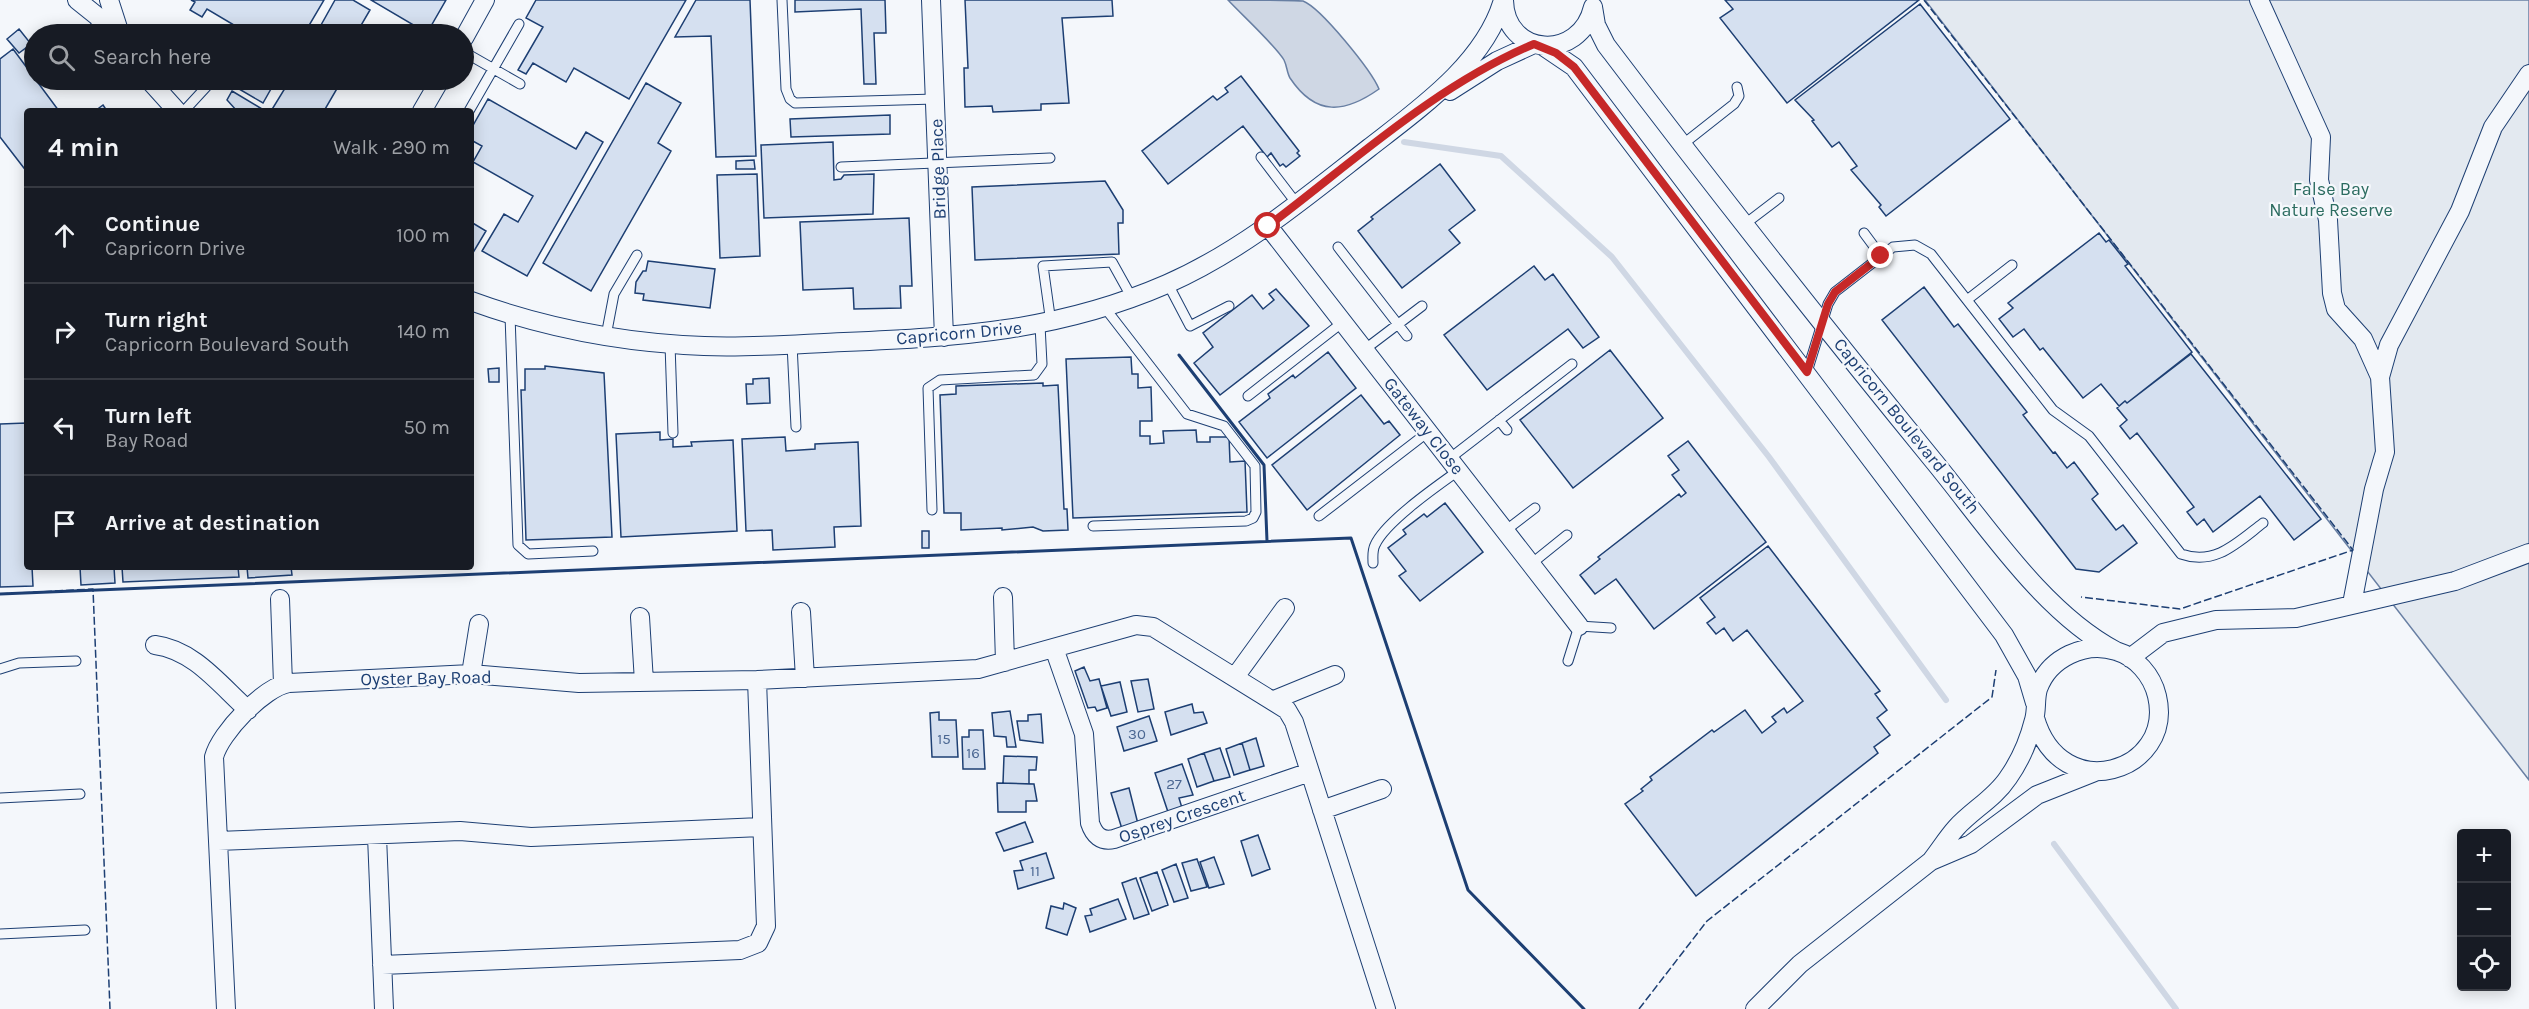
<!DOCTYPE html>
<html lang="en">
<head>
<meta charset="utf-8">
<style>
  :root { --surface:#171b24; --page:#20242c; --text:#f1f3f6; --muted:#9ea1a6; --line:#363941 }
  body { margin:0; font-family:Karla,sans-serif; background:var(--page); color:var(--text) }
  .controls { position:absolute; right:18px; bottom:18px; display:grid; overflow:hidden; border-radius:6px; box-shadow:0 3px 15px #0003 }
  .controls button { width:54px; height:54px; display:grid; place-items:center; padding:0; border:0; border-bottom:2px solid var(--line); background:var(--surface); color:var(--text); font:30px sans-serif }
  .stop { position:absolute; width:18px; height:18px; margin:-14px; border:4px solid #c62828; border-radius:50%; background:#fff }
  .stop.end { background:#c62828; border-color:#fff; box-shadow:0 2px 6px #0008 }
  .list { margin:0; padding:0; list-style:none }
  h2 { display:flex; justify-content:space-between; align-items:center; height:78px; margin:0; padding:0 24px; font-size:26px }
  h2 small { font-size:20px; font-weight:400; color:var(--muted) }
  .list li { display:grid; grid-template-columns:39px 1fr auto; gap:18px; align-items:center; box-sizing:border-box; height:96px; padding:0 24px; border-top:2px solid var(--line) }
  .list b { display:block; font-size:22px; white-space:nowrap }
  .list p { margin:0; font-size:20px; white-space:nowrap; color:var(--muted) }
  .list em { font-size:20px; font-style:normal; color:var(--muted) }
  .icon { flex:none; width:33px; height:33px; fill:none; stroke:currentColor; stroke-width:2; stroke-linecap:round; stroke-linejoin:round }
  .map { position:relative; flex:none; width:2529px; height:1009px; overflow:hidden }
  .search { position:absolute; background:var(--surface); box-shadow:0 3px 15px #0003; left:24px; top:24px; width:450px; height:66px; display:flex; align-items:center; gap:15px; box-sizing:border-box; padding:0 21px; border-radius:33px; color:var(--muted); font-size:22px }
  .panel { position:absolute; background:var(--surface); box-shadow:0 3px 15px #0003; left:24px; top:108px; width:450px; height:462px; border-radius:6px }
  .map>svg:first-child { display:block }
  .green { fill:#e3e9f0; stroke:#687fa3; stroke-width:1.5 }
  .water { fill:#cfd7e4; stroke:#687fa3; stroke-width:1.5 }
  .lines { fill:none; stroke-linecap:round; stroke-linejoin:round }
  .stream { stroke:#cfd7e4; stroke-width:6 }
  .building { fill:#d5e0f0; stroke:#1d3f73; stroke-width:1.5 }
  .service-casing { stroke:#1d3f73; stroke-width:11 }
  .minor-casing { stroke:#1d3f73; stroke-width:20 }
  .service { stroke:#f4f7fb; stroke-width:9 }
  .minor { stroke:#f4f7fb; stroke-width:18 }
  .fence { stroke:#1d3f73; stroke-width:1.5; stroke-dasharray:8 3; stroke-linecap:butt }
  .wall { stroke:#1d3f73; stroke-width:3 }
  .route { stroke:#c62828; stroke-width:8 }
  .labels { text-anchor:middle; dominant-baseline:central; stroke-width:4.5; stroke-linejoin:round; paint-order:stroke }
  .number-label { font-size:15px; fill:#4b6792 }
  .street-label { font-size:18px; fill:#1d3f73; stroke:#f4f7fb }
  .park-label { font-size:18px; fill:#2c6c60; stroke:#f4f7fb }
</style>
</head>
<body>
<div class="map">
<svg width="2529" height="1009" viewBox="0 0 2529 1009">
  <rect width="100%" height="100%" fill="#f4f7fb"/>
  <path class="green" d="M1925 0H2529V780Z"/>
  <path class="water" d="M1228 0C1245 0 1289 0 1303 1 1321 8 1371 70 1379 89 1345 113 1316 117 1290 78 1287 73 1287 66 1284 60 1276 46 1241 14 1228 0Z"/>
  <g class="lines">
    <path class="stream" d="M1404 142 1501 156 1612 257 1769 457 1946 700
      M2054 844 2176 1009"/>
  </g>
  <path class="building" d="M191 0H324L304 34H249L207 9 202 17 190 10 195 2Z
    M335 0H353L370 10 356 34H316Z
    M371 0H446L427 33Z
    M536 0H686L629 99 574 68 566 82 533 63 526 74 518 70 543 27 526 18Z
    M696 0H750L756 156 716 157 711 36 675 37Z
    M795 0H885L886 33H874L876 84H864L861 9 795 12Z
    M965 0H1112L1113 16 1062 18 1069 103 1041 104V110L993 112 992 106 965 107 964 68H968Z
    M1725 0H1919L1787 103 1720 18 1733 9Z
    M1920 4 2010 119 1886 216 1879 207 1881 205 1851 170 1857 166 1839 142 1832 147 1812 121 1814 120 1795 100Z
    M19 29 31 44 19 53 7 39Z
    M13 49 59 111H27V172L0 137V59Z
    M1241 76 1299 151 1297 153 1300 156 1286 167 1283 164 1280 166 1271 153 1267 157 1243 126 1168 184 1142 151 1213 96 1217 100 1228 92 1225 88Z
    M245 80H276L263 103 239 89Z
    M290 80H342L324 111H271Z
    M646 83 681 103 658 143 671 151 591 291 543 263Z
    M232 91 262 109 260 111H237L227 100Z
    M488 99 576 149 586 132 603 142 527 276 482 251 504 214 518 222 533 196 473 162 482 146 471 140V129Z
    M103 105 107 111H95Z
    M890 115V134L791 137 790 119Z
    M833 142 834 180 841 179 844 175 874 174 873 214 764 218 761 145Z
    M754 160 755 169H736V161Z
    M1440 164 1475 210 1449 230 1460 243 1402 288 1358 231 1373 219 1371 217Z
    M757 174 760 256 720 258 717 175Z
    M1105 181 1123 210V223H1118L1119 254 975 260 972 187Z
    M909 218 912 286H900L901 308 854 309 853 288 803 290 800 222Z
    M471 222 486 231 471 256Z
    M2099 233 2106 242 2109 240 2128 264 2125 266 2192 352 2127 403 2125 401 2119 406 2101 384 2083 398 2043 348 2040 350 2024 329 2013 337 1999 319 2013 308 2008 303Z
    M648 261 715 269 710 308 643 300 644 294 635 293 636 282 643 271H646Z
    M1534 266 1545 280 1553 274 1599 337 1583 348 1568 329 1487 390 1444 335Z
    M1924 287 1954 327 1958 324 2027 412 2023 415 2053 453 2055 452 2067 468 2074 462 2098 494 2092 499 2116 530 2123 525 2137 543 2099 572 2076 569 1882 320Z
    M1276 289 1309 326 1220 395 1194 363 1213 347 1203 333 1252 295 1263 309 1274 300 1269 294Z
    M1610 350 1663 418 1573 488 1520 420Z
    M1328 352 1356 388 1267 458 1239 422 1270 398 1268 394 1293 375 1295 378Z
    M2191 354 2321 519 2294 540 2260 496 2213 532 2204 519 2197 525 2187 512 2194 507 2137 433 2130 439 2120 426 2127 420 2117 408 2125 401 2127 403Z
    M1131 357 1132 374H1138V388L1151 387 1152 421H1140V436H1150V444L1164 443 1163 431 1196 430 1197 442H1210V437H1229L1230 462 1245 461 1247 512 1073 518 1066 359Z
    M545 366 604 373 612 537 526 540 521 390H525V369H545Z
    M499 368V382H489L488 369Z
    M769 378 770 403 747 404 746 384H753V379Z
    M1043 383V386L1058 385 1064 509H1067L1068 530 1043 531 1033 527 1002 530V528L961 530V513H944L940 395 956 394V386Z
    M1361 395 1384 424 1389 421 1400 435 1307 510 1272 465Z
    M26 423 27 567H32L33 586 0 587V424Z
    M660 432V440L673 439V447L692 446 691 442 733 440 737 531 621 537 616 434Z
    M785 437 786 451 815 449V444L858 442 861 526 834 527 835 547 773 550 772 530 746 531 742 439Z
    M1688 441 1766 542 1654 629 1616 579 1595 594 1580 575 1600 559 1598 557 1679 494 1681 497 1686 493 1672 475 1679 470 1668 456Z
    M1445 503 1483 552 1420 601 1399 576 1406 571 1388 548 1406 534 1403 530 1424 514 1427 517Z
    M922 531H929V548H922Z
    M1768 546 1880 691 1875 694 1887 710 1877 718 1890 735 1874 747 1878 753 1696 896 1625 804 1643 791 1641 789 1652 780 1650 777 1712 730 1714 732 1745 710 1762 733 1776 722 1772 717 1784 708 1787 713 1803 701 1747 630 1733 641 1724 628 1716 634 1707 623 1715 617 1700 598Z
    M80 567H114L115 583 81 585Z
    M122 567H238L239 577 123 582Z
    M247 567H291L292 575 248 578Z
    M1084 667 1090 681 1099 679 1107 708 1097 711 1095 707 1088 708 1075 671Z
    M1148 679 1154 709 1138 712 1131 681Z
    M1120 682 1127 712 1111 716 1101 686Z
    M1192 704 1194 713 1203 712 1207 723 1171 735 1165 712Z
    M1010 711 1016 747H1007L1006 737 994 736 992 713Z
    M939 712V720H956L958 757H932L930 713Z
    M1041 714 1043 743 1020 740 1017 721H1028V715Z
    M1149 716 1157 741 1124 751 1117 727Z
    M969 730H983L985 769H963L962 737H969Z
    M1256 738 1264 766 1250 770 1242 743Z
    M1242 743 1250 770 1234 775 1226 749Z
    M1220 748 1230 777 1214 781 1204 753Z
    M1204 753 1214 781 1197 787 1188 759Z
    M1004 756 1037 757 1036 770H1029V784L1003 783Z
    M1182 764 1193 795 1179 798 1182 808 1168 812 1155 773Z
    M997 783 1034 784 1037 801H1026V812H998Z
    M1129 788 1138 824 1122 829 1111 793Z
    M1025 822 1033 842 1004 851 996 833Z
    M1258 835 1270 869 1252 876 1241 841Z
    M1046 853 1054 878 1018 889 1014 871 1023 870 1020 861Z
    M1214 857 1224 884 1209 888 1200 862Z
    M1197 859 1207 887 1191 891 1182 863Z
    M1176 864 1188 898 1174 902 1162 870Z
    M1157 872 1168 905 1152 911 1140 878Z
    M1136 878 1149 914 1134 919 1122 883Z
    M1118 899 1126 919 1090 932 1085 916 1092 915 1090 909Z
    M1064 903 1076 908 1067 935 1046 928 1051 906 1063 909Z"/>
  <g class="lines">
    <g class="service-casing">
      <path id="service" d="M782 0 786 89 790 99 795 103 935 99
        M464 52 520 84
        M184 111 208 85
        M469 111 519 24
        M1682 145 1734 104 1739 96 1737 87
        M1261 157 1297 204
        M841 167 1050 158
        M1745 224 1779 198
        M1864 233 1881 256
        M1338 247 1407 336
        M1168 284 1190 326 1229 306
        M1967 300 2012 265
        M510 315 518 545 528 554 593 551
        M1051 323 1043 266 1112 262 1132 298
        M606 336 614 294 637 255
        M670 344 673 433
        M792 344 796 427
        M1364 350 1422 306
        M1807 372 1828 304 1835 292 1893 247 1915 245 1931 254 2053 410 2089 436 2181 554C2215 566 2237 543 2263 523
        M1248 396 1343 322
        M1499 420 1507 430
        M1449 459 1572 364
        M932 510 928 388 940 380 1034 375 1042 364 1040 325
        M1319 516 1428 432
        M1093 526 1246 521 1253 518 1256 512 1255 466 1224 426 1187 414 1105 308
        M1505 531 1535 508
        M1373 563C1373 557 1372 551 1375 545 1385 522 1437 486 1458 471
        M1531 564 1567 535
        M1568 661 1579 626 1611 628
        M0 669 19 663 76 661
        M0 798 80 794
        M0 934 85 930"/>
    </g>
    <g class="minor-casing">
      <path id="minor" d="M77 0 97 16 112 34
        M109 0 120 34
        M931 0 944 337
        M1504 0C1505 57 1580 62 1593 7
        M2259 0 2321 137 2319 180 2328 220 2332 293 2336 309 2363 339 2380 377
        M1593 7 1596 25 1606 45C1712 185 1821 323 1932 459 1985 523 2042 612 2116 651
        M464 38 485 0
        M1543 46 1574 67 2004 635 2027 676 2035 703
        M149 80 177 111
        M1450 91 1497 61 1534 44
        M422 111 440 80
        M1268 226 1579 626
        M471 301C545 328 625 343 704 346 750 348 797 344 844 342 959 337 1059 331 1167 284 1242 251 1305 198 1369 148 1419 109 1485 63 1503 0
        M1003 597 1005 662
        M280 599 283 684
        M2352 604 2374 489 2385 452 2380 377 2389 345 2460 211 2493 127 2529 74
        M801 612 805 678
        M640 617 644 682
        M155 645C194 650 220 685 248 710
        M1054 648 1084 734 1090 823C1094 835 1101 842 1114 839L1310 772
        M2130 658 2163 633 2216 620 2296 618 2455 581 2529 553
        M471 674 479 624
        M1235 677 1285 608
        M1274 700 1335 675
        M1322 810 1382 789
        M377 836 384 1009
        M218 841 460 831 531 837 761 827
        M1931 861C1939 851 1947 838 1956 828 1972 810 1994 799 2008 778 2020 761 2029 740 2034 720 2037 710 2035 699 2038 689 2049 658 2085 641 2116 651 2136 657 2152 675 2157 696 2175 772 2061 808 2035 718
        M382 965 740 950 758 943 766 926 757 680
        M226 1009 214 757C220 733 264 687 289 683L471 674 579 683 757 680 978 669 1136 625 1153 627 1287 710 1294 722 1386 1009
        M1755 1009 1800 964 1931 861 1971 844 2037 795 2095 772"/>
    </g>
    <use href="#service" class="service"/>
    <use href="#minor" class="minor"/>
    <path class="fence" d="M1924 0 2353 550 2180 609 2081 597
      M0 594 93 589 110 1009
      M1639 1009 1707 921 1992 697 1996 670"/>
    <path class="wall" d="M1179 355 1264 465 1267 541
      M0 594 1351 538 1468 890 1584 1009"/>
  </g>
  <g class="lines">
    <path class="route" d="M1268 226C1353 162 1435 86 1534 44L1556 53 1574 67 1807 372 1828 304 1835 292 1881 256"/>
  </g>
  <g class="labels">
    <g class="number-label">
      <text x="1137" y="734">30</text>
      <text x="944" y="739">15</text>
      <text x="973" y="753">16</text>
      <text x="1174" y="784">27</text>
      <text x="1035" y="871">11</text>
    </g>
    <g class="street-label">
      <text transform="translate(938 169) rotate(-92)">Bridge Place</text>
      <text transform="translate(959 333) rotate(-5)">Capricorn Drive</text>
      <text transform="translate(1424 426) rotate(52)">Gateway Close</text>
      <text transform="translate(1907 426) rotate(51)">Capricorn Boulevard South</text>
      <text transform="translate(426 678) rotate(-1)">Oyster Bay Road</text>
      <text transform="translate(1182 816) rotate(-19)">Osprey Crescent</text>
    </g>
    <g class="park-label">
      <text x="2331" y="189">False Bay<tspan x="2331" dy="21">Nature Reserve</tspan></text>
    </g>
  </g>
</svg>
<div class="controls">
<button>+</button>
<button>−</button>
<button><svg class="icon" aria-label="locate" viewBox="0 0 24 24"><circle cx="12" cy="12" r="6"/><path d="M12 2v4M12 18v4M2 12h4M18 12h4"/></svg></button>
</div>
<div class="stop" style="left:1268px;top:226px"></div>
<div class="stop end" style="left:1881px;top:256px"></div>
<div class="search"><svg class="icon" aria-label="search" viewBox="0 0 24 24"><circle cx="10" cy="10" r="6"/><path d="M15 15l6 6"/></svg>Search here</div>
<section class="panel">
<h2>4 min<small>Walk · 290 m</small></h2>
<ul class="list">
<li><svg class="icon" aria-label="ahead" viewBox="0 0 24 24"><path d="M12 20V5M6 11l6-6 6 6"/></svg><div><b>Continue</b><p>Capricorn Drive</p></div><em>100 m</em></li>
<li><svg class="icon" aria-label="right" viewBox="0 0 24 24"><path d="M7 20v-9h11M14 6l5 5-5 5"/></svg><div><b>Turn right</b><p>Capricorn Boulevard South</p></div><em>140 m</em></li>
<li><svg class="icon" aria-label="left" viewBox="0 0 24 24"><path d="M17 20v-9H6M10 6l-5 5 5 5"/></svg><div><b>Turn left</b><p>Bay Road</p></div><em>50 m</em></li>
<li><svg class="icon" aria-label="arrive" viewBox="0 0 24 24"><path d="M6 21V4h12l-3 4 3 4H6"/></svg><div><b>Arrive at destination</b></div></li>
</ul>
</section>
</div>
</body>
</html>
